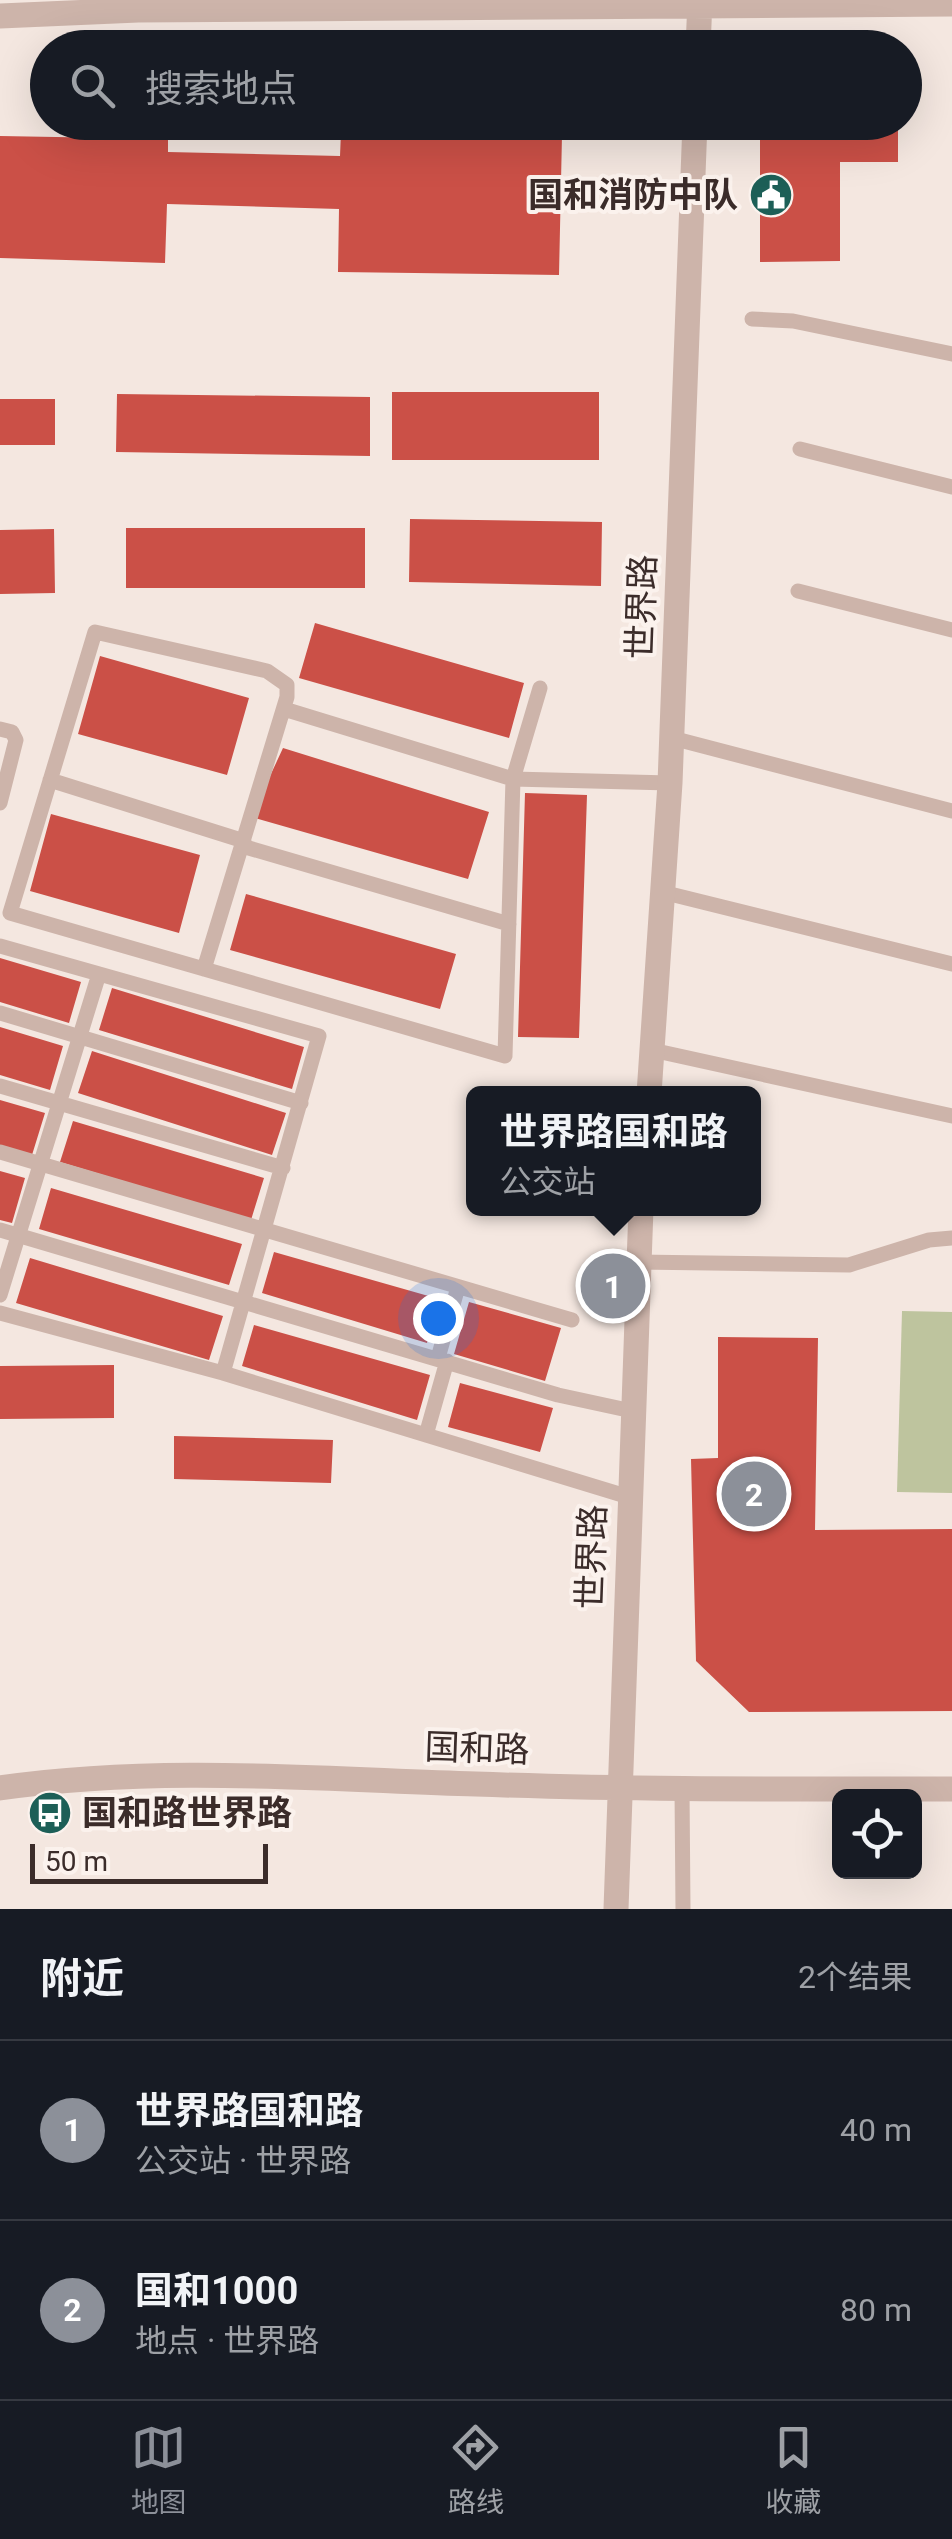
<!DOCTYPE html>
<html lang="zh">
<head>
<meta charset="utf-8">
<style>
  :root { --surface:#171b24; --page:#20242c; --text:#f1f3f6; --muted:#9ea1a6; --line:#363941; --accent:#8c9099 }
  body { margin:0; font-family:Roboto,"Noto Sans SC",sans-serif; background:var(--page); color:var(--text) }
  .controls { position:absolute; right:30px; bottom:30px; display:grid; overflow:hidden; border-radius:15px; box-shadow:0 10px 40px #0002 }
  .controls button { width:90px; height:90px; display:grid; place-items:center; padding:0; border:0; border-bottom:2px solid var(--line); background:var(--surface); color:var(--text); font:50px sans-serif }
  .scale { position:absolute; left:30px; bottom:25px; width:238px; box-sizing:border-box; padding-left:10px; border:5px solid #3b2c2a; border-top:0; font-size:28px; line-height:35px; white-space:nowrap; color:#3b2c2a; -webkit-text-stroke:8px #fbf2ed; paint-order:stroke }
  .you { position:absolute; left:438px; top:1318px; width:35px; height:35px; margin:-25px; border:8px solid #fff; border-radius:50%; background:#1a73e8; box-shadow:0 0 0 15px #1a73e833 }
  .badge { display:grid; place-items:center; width:65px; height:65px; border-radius:50%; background:var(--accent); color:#fff; font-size:32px; font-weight:700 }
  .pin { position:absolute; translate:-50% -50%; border:5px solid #fff; box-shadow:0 2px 10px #0006 }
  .popup { position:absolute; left:466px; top:1086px; width:295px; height:130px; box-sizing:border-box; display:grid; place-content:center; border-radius:15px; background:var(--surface); filter:drop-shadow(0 2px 8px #0005); font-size:32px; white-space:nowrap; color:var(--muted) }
  .popup b { font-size:38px; color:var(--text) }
  .popup::after { content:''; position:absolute; left:50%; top:100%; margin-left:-20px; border:20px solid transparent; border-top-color:var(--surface) }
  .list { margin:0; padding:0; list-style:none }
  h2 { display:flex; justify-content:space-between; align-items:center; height:130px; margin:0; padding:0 40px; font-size:42px }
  h2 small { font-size:32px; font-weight:400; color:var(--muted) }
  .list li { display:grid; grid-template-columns:65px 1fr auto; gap:30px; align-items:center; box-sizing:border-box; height:180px; padding:0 40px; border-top:2px solid var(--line) }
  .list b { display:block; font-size:38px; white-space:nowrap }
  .list p { margin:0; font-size:32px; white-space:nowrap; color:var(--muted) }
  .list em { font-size:32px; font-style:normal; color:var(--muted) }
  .icon { flex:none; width:55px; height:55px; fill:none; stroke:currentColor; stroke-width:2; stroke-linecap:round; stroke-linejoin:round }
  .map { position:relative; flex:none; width:952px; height:1909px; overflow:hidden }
  .search { position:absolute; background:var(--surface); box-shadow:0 10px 40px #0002; left:30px; right:30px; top:30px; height:110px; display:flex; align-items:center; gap:25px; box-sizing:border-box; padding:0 35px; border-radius:55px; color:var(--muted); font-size:38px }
  .sheet { height:490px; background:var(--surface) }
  nav { display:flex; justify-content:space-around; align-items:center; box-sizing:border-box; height:140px; border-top:2px solid var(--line); background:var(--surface); font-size:28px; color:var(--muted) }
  nav a { display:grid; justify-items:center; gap:5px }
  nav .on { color:var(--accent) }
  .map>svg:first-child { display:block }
  .green { fill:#bec49e }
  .building { fill:#cb5047 }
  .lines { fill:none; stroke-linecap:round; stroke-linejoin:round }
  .service { stroke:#cdb4aa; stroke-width:15 }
  .tertiary { stroke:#cdb4aa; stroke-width:25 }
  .labels { text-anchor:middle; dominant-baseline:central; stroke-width:8; stroke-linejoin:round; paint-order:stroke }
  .poi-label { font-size:35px; font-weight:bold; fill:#3b2c2a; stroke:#fbf2ed; text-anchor:end }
  .street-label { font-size:35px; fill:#3b2c2a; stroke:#fbf2ed }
</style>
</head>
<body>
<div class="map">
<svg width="952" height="1909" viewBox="0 0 952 1909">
  <rect width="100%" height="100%" fill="#f4e7e0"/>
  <path class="green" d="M902 1311 952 1312V1493L897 1492Z"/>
  <path class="building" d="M760 122H898V162H840V261L760 262Z
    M341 132 562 135 559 275 338 272 339 209 167 204 165 263 0 258V136L168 139V152L340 156Z
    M392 392H599V460H392Z
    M117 394 370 397V456L116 452Z
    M0 399H55V445H0Z
    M410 519 602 522 601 586 409 582Z
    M126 528H365V588H126Z
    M54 529 55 593 0 594V530Z
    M315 623 524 683 509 738 299 678Z
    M100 656 249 698 227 775 78 734Z
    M283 748 489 812 468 879 251 817Z
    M525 793 587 795 579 1038 518 1037Z
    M51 814 200 855 179 933 30 891Z
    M246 894 456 954 440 1009 230 950Z
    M0 958 81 982 69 1023 0 1002Z
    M112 988 304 1047 292 1089 99 1030Z
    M0 1027 63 1046 50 1090 0 1075Z
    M92 1051 286 1113 272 1155 78 1093Z
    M0 1100 45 1113 32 1155 0 1146Z
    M73 1121 264 1178 251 1220 60 1162Z
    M0 1171 25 1178 12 1223 0 1220Z
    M51 1188 242 1244 229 1285 39 1229Z
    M274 1252 439 1299 427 1343 262 1293Z
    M30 1258 223 1316 209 1360 16 1303Z
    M469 1302 561 1328 545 1381 454 1354Z
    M254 1325 430 1375 417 1420 242 1366Z
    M718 1337 818 1338 815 1530 952 1529V1711L749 1712 696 1661 691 1459 718 1458Z
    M114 1365V1418L0 1419V1366Z
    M460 1383 553 1408 540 1452 448 1427Z
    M174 1436 333 1440 331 1483 174 1479Z"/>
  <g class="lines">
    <path class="service" d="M752 319 793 321 952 354
      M800 449 952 487
      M798 591 952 630
      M284 709 513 779 670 783
      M0 729 12 732 16 740 0 803
      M672 738 952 811
      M50 780 244 841
      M242 846 509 924
      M662 892 952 964
      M0 946 319 1036 223 1373
      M204 969 287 697V685L267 671 95 632 10 913 505 1056 513 779 540 688
      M0 1013 301 1103
      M652 1050 952 1116
      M0 1086 283 1168
      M0 1152 572 1320
      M0 1230 558 1395 632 1411
      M637 1262 849 1265 929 1240 952 1238
      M0 1295 99 974
      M0 1313 223 1373 629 1497
      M438 1358 458 1287
      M426 1435 447 1361
      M682 1789 683 1909"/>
    <path class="tertiary" d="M0 16 138 10 952 4
      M698 48 700 0
      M649 1094 670 783 695 122
      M0 1788C156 1765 318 1779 476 1784 634 1790 793 1789 952 1789
      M616 1909 641 1208"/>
  </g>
  <defs>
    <g id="civic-disc" transform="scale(2.25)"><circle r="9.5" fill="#1d5f57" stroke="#fbf2ed"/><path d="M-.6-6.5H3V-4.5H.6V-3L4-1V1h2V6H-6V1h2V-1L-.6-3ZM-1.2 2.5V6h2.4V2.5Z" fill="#fff"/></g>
    <g id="bus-disc" transform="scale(2.25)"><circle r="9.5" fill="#1d5f57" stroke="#fbf2ed"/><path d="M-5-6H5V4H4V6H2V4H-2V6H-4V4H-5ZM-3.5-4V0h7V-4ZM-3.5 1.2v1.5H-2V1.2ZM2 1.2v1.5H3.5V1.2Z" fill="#fff"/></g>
  </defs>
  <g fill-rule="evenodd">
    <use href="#civic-disc" x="771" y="195"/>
    <use href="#bus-disc" x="50" y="1813"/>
  </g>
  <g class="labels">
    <g class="poi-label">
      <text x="738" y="195">国和消防中队</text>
      <text x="82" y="1813" text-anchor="start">国和路世界路</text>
    </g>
    <g class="street-label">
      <text transform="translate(642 607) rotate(-88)">世界路</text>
      <text transform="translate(592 1557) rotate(-88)">世界路</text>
      <text transform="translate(477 1749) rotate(2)">国和路</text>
    </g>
  </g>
</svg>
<div class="controls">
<button><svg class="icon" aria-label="locate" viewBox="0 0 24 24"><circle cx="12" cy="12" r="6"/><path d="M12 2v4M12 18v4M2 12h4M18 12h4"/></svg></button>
</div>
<div class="scale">50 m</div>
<div class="you"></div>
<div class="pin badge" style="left:613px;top:1286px">1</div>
<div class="popup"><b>世界路国和路</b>公交站</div>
<div class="pin badge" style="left:754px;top:1494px">2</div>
<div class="search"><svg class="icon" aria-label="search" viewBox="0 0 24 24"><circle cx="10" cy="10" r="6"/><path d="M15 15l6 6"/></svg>搜索地点</div>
</div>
<section class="sheet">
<h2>附近<small>2个结果</small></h2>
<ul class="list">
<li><span class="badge">1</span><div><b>世界路国和路</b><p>公交站 · 世界路</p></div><em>40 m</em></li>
<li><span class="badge">2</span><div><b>国和1000</b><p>地点 · 世界路</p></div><em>80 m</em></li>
</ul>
</section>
<nav>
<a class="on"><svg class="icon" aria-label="map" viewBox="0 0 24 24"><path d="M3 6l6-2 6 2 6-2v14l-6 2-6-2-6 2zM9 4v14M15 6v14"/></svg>地图</a>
<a><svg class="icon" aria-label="directions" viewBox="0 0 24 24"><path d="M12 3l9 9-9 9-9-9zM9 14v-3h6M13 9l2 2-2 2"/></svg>路线</a>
<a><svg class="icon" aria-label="saved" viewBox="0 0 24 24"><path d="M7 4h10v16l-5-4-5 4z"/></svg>收藏</a>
</nav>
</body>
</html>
